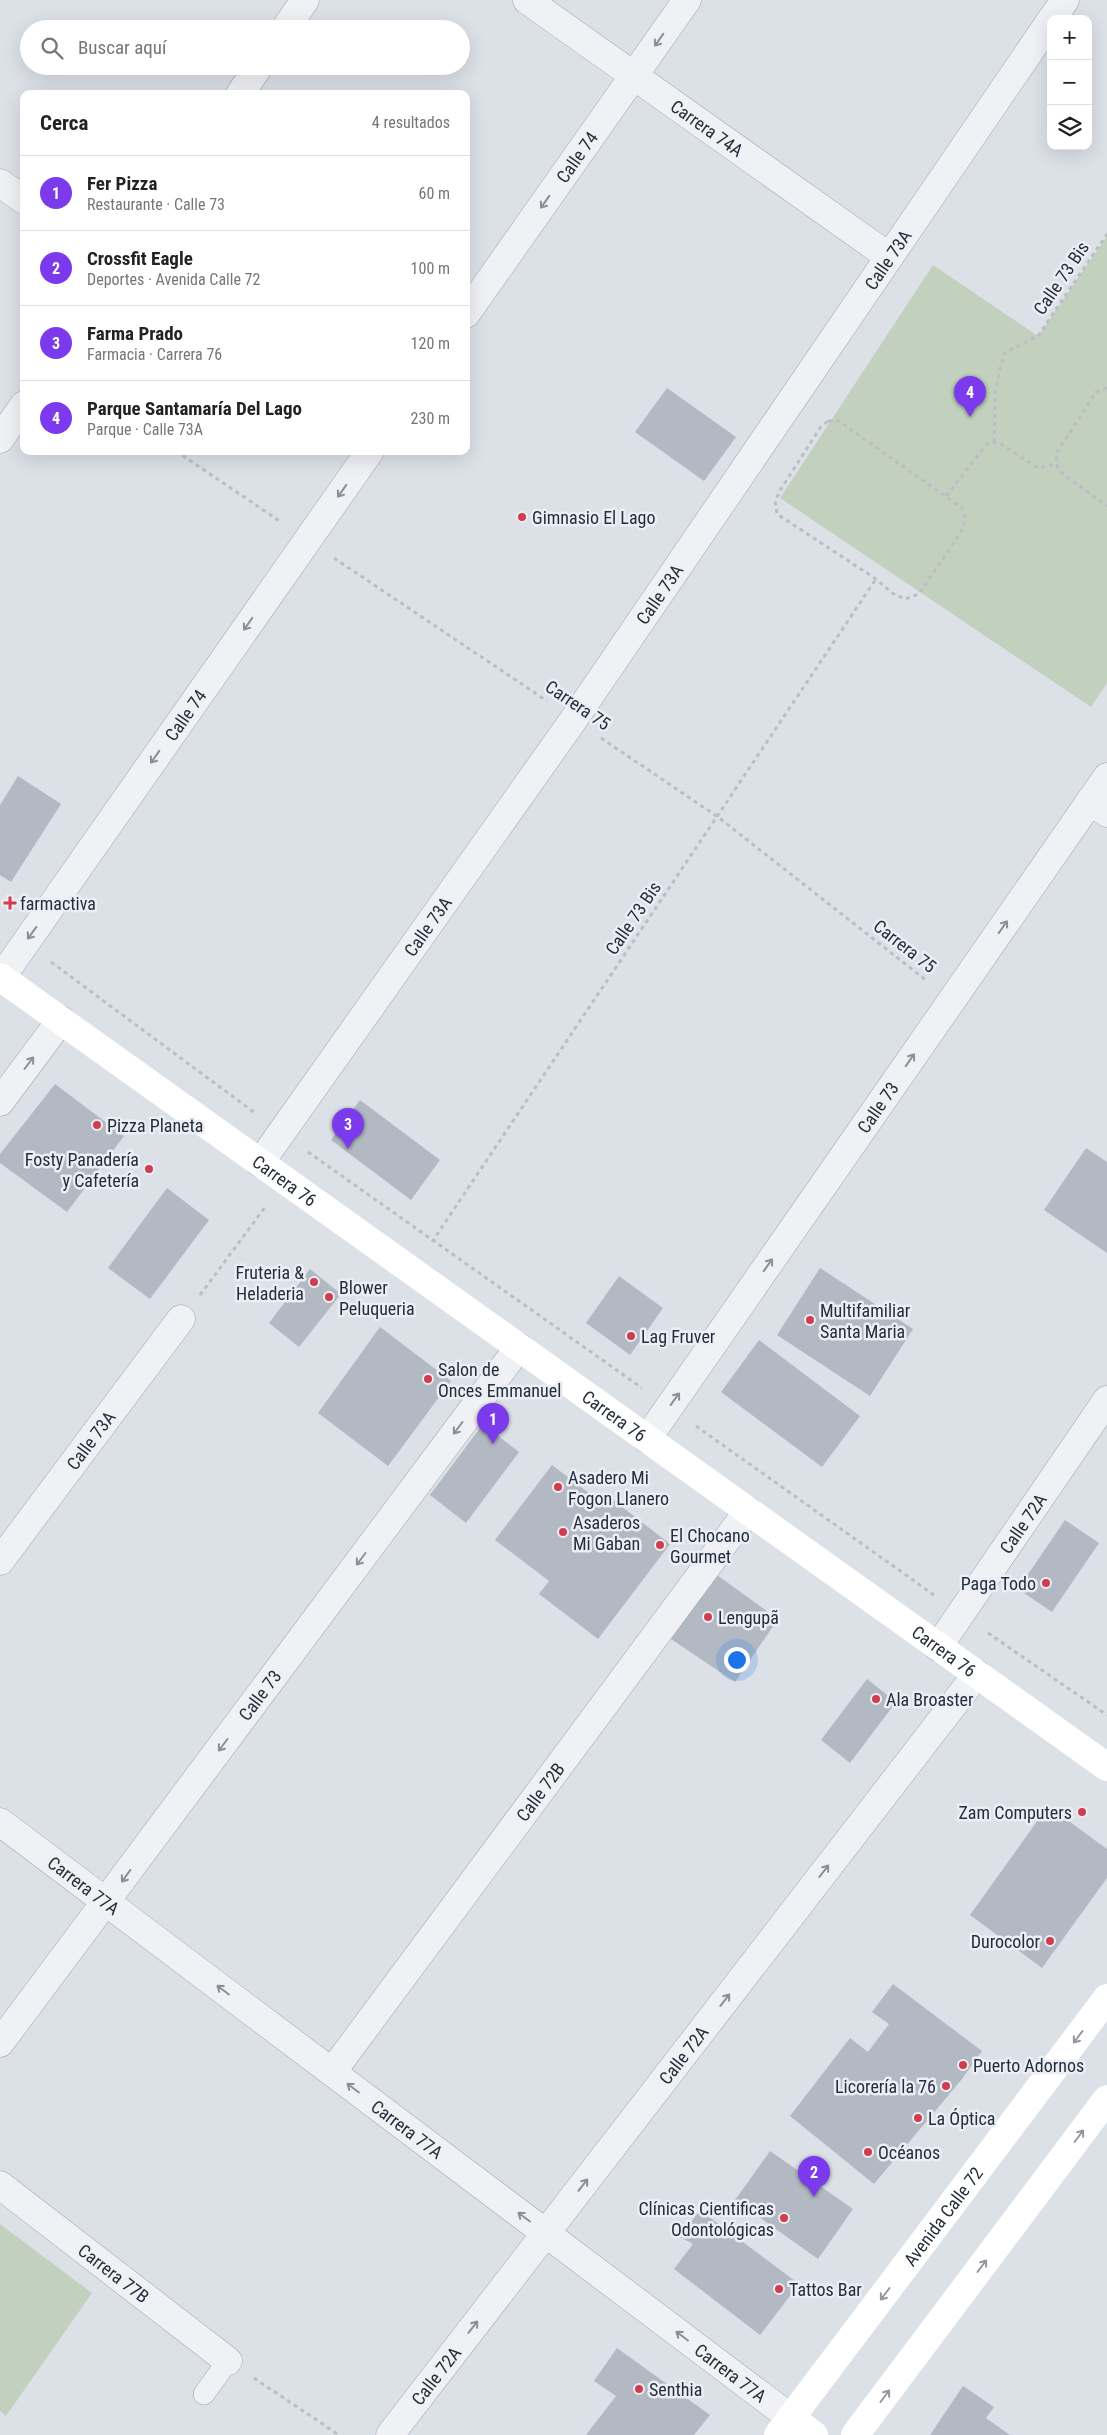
<!DOCTYPE html>
<html lang="es">
<head>
<meta charset="utf-8">
<style>
  :root { --surface:#fff; --page:#f6f6f6; --text:#222; --muted:#767676; --line:#e0e0e0; --accent:#7c3aed }
  body { margin:0; font-family:"Roboto Condensed",sans-serif; background:var(--page); color:var(--text) }
  .controls { position:absolute; right:15px; top:15px; display:grid; overflow:hidden; border-radius:10px; box-shadow:0 5px 20px #0002 }
  .controls button { width:45px; height:45px; display:grid; place-items:center; padding:0; border:0; border-bottom:1px solid var(--line); background:var(--surface); color:var(--text); font:25px sans-serif }
  .you { position:absolute; left:736px; top:1659px; width:18px; height:18px; margin:-12px; border:4px solid #fff; border-radius:50%; background:#1a73e8; box-shadow:0 0 0 8px #1a73e833 }
  .badge { display:grid; place-items:center; width:32px; height:32px; border-radius:50%; background:var(--accent); color:#fff; font-size:16px; font-weight:700 }
  .pin { position:absolute; translate:-50% -41px; filter:drop-shadow(0 1px 2px #0008) }
  .pin::after { content:''; position:absolute; top:26px; width:18px; height:15px; background:inherit; clip-path:polygon(0 0,100% 0,50% 100%) }
  .list { margin:0; padding:0; list-style:none }
  h2 { display:flex; justify-content:space-between; align-items:center; height:65px; margin:0; padding:0 20px; font-size:21px }
  h2 small { font-size:16px; font-weight:400; color:var(--muted) }
  .list li { display:grid; grid-template-columns:32px 1fr auto; gap:15px; align-items:center; box-sizing:border-box; height:75px; padding:0 20px; border-top:1px solid var(--line) }
  .list b { display:block; font-size:19px; white-space:nowrap }
  .list p { margin:0; font-size:16px; white-space:nowrap; color:var(--muted) }
  .list em { font-size:16px; font-style:normal; color:var(--muted) }
  .icon { flex:none; width:28px; height:28px; fill:none; stroke:currentColor; stroke-width:2; stroke-linecap:round; stroke-linejoin:round }
  .map { position:relative; flex:none; width:1107px; height:2435px; overflow:hidden }
  .search { position:absolute; background:var(--surface); box-shadow:0 5px 20px #0002; left:20px; top:20px; width:450px; height:55px; display:flex; align-items:center; gap:12px; box-sizing:border-box; padding:0 18px; border-radius:28px; color:var(--muted); font-size:19px }
  .panel { position:absolute; background:var(--surface); box-shadow:0 5px 20px #0002; left:20px; top:90px; width:450px; height:365px; border-radius:10px }
  .map>svg:first-child { display:block }
  .green { fill:#c1d1bd }
  .building { fill:#b3b9c3 }
  .lines { fill:none; stroke-linecap:round; stroke-linejoin:round }
  .service-casing { stroke:#a2a7b1; stroke-width:22 }
  .pedestrian-casing { stroke:#a2a7b1; stroke-width:29 }
  .minor-casing { stroke:#a2a7b1; stroke-width:29 }
  .tertiary-casing { stroke:#a2a7b1; stroke-width:29 }
  .path { stroke:#bbbec5; stroke-width:3; stroke-dasharray:4 4; stroke-linecap:butt }
  .service { stroke:#eff1f5; stroke-width:21 }
  .pedestrian { stroke:#eff1f5; stroke-width:28 }
  .minor { stroke:#eff1f5; stroke-width:28 }
  .tertiary { stroke:#eff1f5; stroke-width:28 }
  .secondary { stroke:#fff; stroke-width:28 }
  .oneway { stroke:#8a9099 }
  .oneway2 { stroke:#92969e }
  .poi-dot { fill:#cf3d4f; stroke:#ebeff4; stroke-width:2 }
  .labels { text-anchor:middle; dominant-baseline:central; stroke-width:5; stroke-linejoin:round; paint-order:stroke }
  .street-label { font-size:18px; fill:#262e3d; stroke:#ebeff4 }
  .poi-label { font-size:18px; fill:#262e3d; stroke:#ebeff4; text-anchor:start }
</style>
</head>
<body>
<div class="map">
<svg width="1107" height="2435" viewBox="0 0 1107 2435">
  <rect width="100%" height="100%" fill="#dce0e7"/>
  <path class="green" d="M1107 236V683L1091 707 780 498 933 265 1038 336Z
    M0 2224 92 2293 6 2416 0 2411Z"/>
  <path class="building" d="M667 388 736 437 704 481 635 432Z
    M18 776 61 804 11 882 0 875V805Z
    M55 1084 124 1136 67 1212 0 1163V1154Z
    M360 1100 440 1160 411 1200 331 1140Z
    M1086 1148 1107 1162V1253L1044 1210Z
    M167 1188 209 1220 150 1299 108 1268Z
    M820 1268 913 1329 870 1396 777 1335Z
    M310 1269 341 1294 299 1347 269 1323Z
    M619 1276 663 1308 630 1355 586 1323Z
    M380 1327 451 1381 388 1466 318 1413Z
    M759 1340 860 1416 822 1467 721 1392Z
    M483 1424 519 1452 466 1523 430 1495Z
    M552 1465 606 1506 612 1499 670 1544 598 1639 539 1594 549 1581 495 1540Z
    M1065 1520 1099 1543 1052 1612 1018 1589Z
    M710 1570 778 1619 735 1682 665 1635Z
    M867 1679 896 1702 850 1763 821 1740Z
    M1048 1806 1107 1849V1878L1042 1968 970 1915Z
    M893 1984 982 2051 962 2079 874 2184 790 2116 850 2038 868 2052 889 2024 872 2012Z
    M770 2151 853 2209 818 2259 735 2200Z
    M700 2210 799 2284 760 2335 674 2269 693 2244 680 2237Z
    M617 2348 710 2415 694 2435H586L616 2396 594 2381Z
    M963 2386 994 2407 986 2418 1010 2435H930Z"/>
  <g class="lines">
    <g class="service-casing">
      <path id="service" d="M204 2394 228 2361"/>
    </g>
    <g class="pedestrian-casing">
      <g id="pedestrian">
        <path id="s1" d="M332 2072 748 1511"/>
      </g>
    </g>
    <g class="minor-casing">
      <g id="minor">
        <path id="s2" d="M527 0 888 256"/>
        <path d="M1052 19 1065 0"/>
        <path d="M0 183 24 200"/>
        <path d="M1090 801 1107 813"/>
        <path id="s3" d="M260 1163 574 719 1051 20"/>
        <path id="s4" d="M0 1561 181 1319"/>
        <path id="s5" d="M938 1647 1107 1400"/>
        <path id="s6" d="M0 1822 791 2418"/>
        <path id="s7" d="M0 2043 519 1347"/>
        <path id="s8" d="M0 2185 228 2361"/>
        <path id="s9" d="M390 2435 977 1674"/>
      </g>
    </g>
    <g class="tertiary-casing">
      <g id="tertiary">
        <path d="M285 29 305 0"/>
        <path d="M240 94 259 66"/>
        <path id="s10" d="M466 314 687 0"/>
        <path d="M0 439 24 405"/>
        <path id="s11" d="M1 978 370 451"/>
        <path d="M0 1102 61 1020"/>
        <path id="s12" d="M647 1439 1107 777"/>
      </g>
    </g>
    <path class="path" d="M1107 388 1096 392 1057 452 1056 464 1063 474 1107 506
      M828 421H839L962 508 966 519 961 532 919 594 905 599 892 593 876 579 777 514 775 501 781 489 820 428Z
      M994 442 995 391 1004 353 1038 336 1107 234
      M176 451 281 522
      M946 496 987 444 994 442 1001 444 1038 468 1056 464
      M334 558 547 701
      M601 738 718 817 927 981
      M51 962 255 1113
      M308 1152 642 1388
      M432 1242 876 579
      M200 1295 266 1206
      M696 1426 934 1595
      M988 1633 1107 1715
      M254 2378 339 2435"/>
    <use href="#service" class="service"/>
    <use href="#pedestrian" class="pedestrian"/>
    <use href="#minor" class="minor"/>
    <use href="#tertiary" class="tertiary"/>
    <g class="secondary">
      <path id="s13" d="M0 977 1107 1767"/>
      <path d="M791 2418 814 2435"/>
      <path id="s14" d="M778 2435 1107 1998"/>
      <path d="M855 2435 1107 2099"/>
    </g>
  </g>
  <defs><path id="oneway-shaft" d="M-6 0H5M1.5-3L5.5 0L1.5 3" fill="none" stroke-width="1.6" stroke-linecap="round" stroke-linejoin="round" transform="scale(1.25)"/></defs>
  <g class="oneway">
    <use href="#oneway-shaft" transform="translate(659 40) rotate(125)"/>
    <use href="#oneway-shaft" transform="translate(545 202) rotate(125)"/>
    <use href="#oneway-shaft" transform="translate(342 491) rotate(125)"/>
    <use href="#oneway-shaft" transform="translate(248 624) rotate(125)"/>
    <use href="#oneway-shaft" transform="translate(155 757) rotate(125)"/>
    <use href="#oneway-shaft" transform="translate(1003 927) rotate(-55)"/>
    <use href="#oneway-shaft" transform="translate(32 933) rotate(126)"/>
    <use href="#oneway-shaft" transform="translate(910 1060) rotate(-55)"/>
    <use href="#oneway-shaft" transform="translate(29 1063) rotate(-53)"/>
    <use href="#oneway-shaft" transform="translate(768 1265) rotate(-55)"/>
    <use href="#oneway-shaft" transform="translate(675 1399) rotate(-54)"/>
    <use href="#oneway-shaft" transform="translate(458 1428) rotate(127)"/>
    <use href="#oneway-shaft" transform="translate(361 1559) rotate(127)"/>
    <use href="#oneway-shaft" transform="translate(223 1745) rotate(127)"/>
    <use href="#oneway-shaft" transform="translate(824 1871) rotate(-52)"/>
    <use href="#oneway-shaft" transform="translate(126 1876) rotate(126)"/>
    <use href="#oneway-shaft" transform="translate(223 1990) rotate(-143)"/>
    <use href="#oneway-shaft" transform="translate(725 2000) rotate(-52)"/>
    <use href="#oneway-shaft" transform="translate(353 2088) rotate(-143)"/>
    <use href="#oneway-shaft" transform="translate(583 2185) rotate(-52)"/>
    <use href="#oneway-shaft" transform="translate(524 2217) rotate(-143)"/>
    <use href="#oneway-shaft" transform="translate(473 2327) rotate(-52)"/>
    <use href="#oneway-shaft" transform="translate(682 2336) rotate(-143)"/>
  </g>
  <g class="oneway2">
    <use href="#oneway-shaft" transform="translate(1078 2037) rotate(127)"/>
    <use href="#oneway-shaft" transform="translate(1079 2136) rotate(-53)"/>
    <use href="#oneway-shaft" transform="translate(982 2266) rotate(-53)"/>
    <use href="#oneway-shaft" transform="translate(885 2294) rotate(127)"/>
    <use href="#oneway-shaft" transform="translate(885 2396) rotate(-53)"/>
  </g>
  <g class="poi-dot">
    <circle cx="522" cy="517" r="5"/>
    <path d="M7.5 895.5h5v5h5v5h-5v5h-5v-5h-5v-5h5z"/>
    <circle cx="97" cy="1125" r="5"/>
    <circle cx="149" cy="1169" r="5"/>
    <circle cx="314" cy="1282" r="5"/>
    <circle cx="329" cy="1297" r="5"/>
    <circle cx="810" cy="1320" r="5"/>
    <circle cx="631" cy="1336" r="5"/>
    <circle cx="428" cy="1379" r="5"/>
    <circle cx="558" cy="1487" r="5"/>
    <circle cx="563" cy="1532" r="5"/>
    <circle cx="660" cy="1545" r="5"/>
    <circle cx="1046" cy="1583" r="5"/>
    <circle cx="708" cy="1617" r="5"/>
    <circle cx="876" cy="1699" r="5"/>
    <circle cx="1082" cy="1812" r="5"/>
    <circle cx="1050" cy="1941" r="5"/>
    <circle cx="963" cy="2065" r="5"/>
    <circle cx="946" cy="2086" r="5"/>
    <circle cx="918" cy="2118" r="5"/>
    <circle cx="868" cy="2152" r="5"/>
    <circle cx="784" cy="2218" r="5"/>
    <circle cx="779" cy="2289" r="5"/>
    <circle cx="639" cy="2389" r="5"/>
  </g>
  <g class="labels">
    <g class="street-label">
      <text stroke="none"><textPath href="#s2" startOffset="221">Carrera 74A</textPath></text>
      <text stroke="none"><textPath href="#s10" startOffset="192">Calle 74</textPath></text>
      <text stroke="none"><textPath href="#s3" startOffset="1100">Calle 73A</textPath></text>
      <text transform="translate(1061 278) rotate(-56)">Calle 73 Bis</text>
      <text stroke="none"><textPath href="#s3" startOffset="695">Calle 73A</textPath></text>
      <text transform="translate(578 705) rotate(34)">Carrera 75</text>
      <text stroke="none"><textPath href="#s11" startOffset="321">Calle 74</textPath></text>
      <text transform="translate(633 918) rotate(-56)">Calle 73 Bis</text>
      <text stroke="none"><textPath href="#s3" startOffset="290">Calle 73A</textPath></text>
      <text transform="translate(905 946) rotate(38)">Carrera 75</text>
      <text stroke="none"><textPath href="#s12" startOffset="404">Calle 73</textPath></text>
      <text stroke="none"><textPath href="#s13" startOffset="350">Carrera 76</textPath></text>
      <text stroke="none"><textPath href="#s13" startOffset="755">Carrera 76</textPath></text>
      <text stroke="none"><textPath href="#s4" startOffset="151">Calle 73A</textPath></text>
      <text stroke="none"><textPath href="#s5" startOffset="150">Calle 72A</textPath></text>
      <text stroke="none"><textPath href="#s13" startOffset="1160">Carrera 76</textPath></text>
      <text stroke="none"><textPath href="#s7" startOffset="434">Calle 73</textPath></text>
      <text stroke="none"><textPath href="#s1" startOffset="349">Calle 72B</textPath></text>
      <text stroke="none"><textPath href="#s6" startOffset="105">Carrera 77A</textPath></text>
      <text stroke="none"><textPath href="#s9" startOffset="480">Calle 72A</textPath></text>
      <text stroke="none"><textPath href="#s6" startOffset="510">Carrera 77A</textPath></text>
      <text stroke="none"><textPath href="#s14" startOffset="274">Avenida Calle 72</textPath></text>
      <text stroke="none"><textPath href="#s8" startOffset="144">Carrera 77B</textPath></text>
      <text stroke="none"><textPath href="#s6" startOffset="915">Carrera 77A</textPath></text>
      <text stroke="none"><textPath href="#s9" startOffset="75">Calle 72A</textPath></text>
    </g>
    <g class="poi-label">
      <text x="532" y="517">Gimnasio El Lago</text>
      <text x="20" y="903">farmactiva</text>
      <text x="107" y="1125">Pizza Planeta</text>
      <text x="139" y="1159" text-anchor="end">Fosty Panadería<tspan x="139" dy="21">y Cafetería</tspan></text>
      <text x="304" y="1272" text-anchor="end">Fruteria &amp;<tspan x="304" dy="21">Heladeria</tspan></text>
      <text x="339" y="1287">Blower<tspan x="339" dy="21">Peluqueria</tspan></text>
      <text x="820" y="1310">Multifamiliar<tspan x="820" dy="21">Santa Maria</tspan></text>
      <text x="641" y="1336">Lag Fruver</text>
      <text x="438" y="1369">Salon de<tspan x="438" dy="21">Onces Emmanuel</tspan></text>
      <text x="568" y="1477">Asadero Mi<tspan x="568" dy="21">Fogon Llanero</tspan></text>
      <text x="573" y="1522">Asaderos<tspan x="573" dy="21">Mi Gaban</tspan></text>
      <text x="670" y="1535">El Chocano<tspan x="670" dy="21">Gourmet</tspan></text>
      <text x="1036" y="1583" text-anchor="end">Paga Todo</text>
      <text x="718" y="1617">Lengupã</text>
      <text x="886" y="1699">Ala Broaster</text>
      <text x="1072" y="1812" text-anchor="end">Zam Computers</text>
      <text x="1040" y="1941" text-anchor="end">Durocolor</text>
      <text x="973" y="2065">Puerto Adornos</text>
      <text x="936" y="2086" text-anchor="end">Licorería la 76</text>
      <text x="928" y="2118">La Óptica</text>
      <text x="878" y="2152">Océanos</text>
      <text x="774" y="2208" text-anchor="end">Clínicas Cientificas<tspan x="774" dy="21">Odontológicas</tspan></text>
      <text x="789" y="2289">Tattos Bar</text>
      <text x="649" y="2389">Senthia</text>
    </g>
  </g>
</svg>
<div class="controls">
<button>+</button>
<button>−</button>
<button><svg class="icon" aria-label="layers" viewBox="0 0 24 24"><path d="M12 4l9 5-9 5-9-5zM3 14l9 5 9-5"/></svg></button>
</div>
<div class="you"></div>
<div class="pin badge" style="left:493px;top:1444px">1</div>
<div class="pin badge" style="left:814px;top:2197px">2</div>
<div class="pin badge" style="left:348px;top:1149px">3</div>
<div class="pin badge" style="left:970px;top:417px">4</div>
<div class="search"><svg class="icon" aria-label="search" viewBox="0 0 24 24"><circle cx="10" cy="10" r="6"/><path d="M15 15l6 6"/></svg>Buscar aquí</div>
<section class="panel">
<h2>Cerca<small>4 resultados</small></h2>
<ul class="list">
<li><span class="badge">1</span><div><b>Fer Pizza</b><p>Restaurante · Calle 73</p></div><em>60 m</em></li>
<li><span class="badge">2</span><div><b>Crossfit Eagle</b><p>Deportes · Avenida Calle 72</p></div><em>100 m</em></li>
<li><span class="badge">3</span><div><b>Farma Prado</b><p>Farmacia · Carrera 76</p></div><em>120 m</em></li>
<li><span class="badge">4</span><div><b>Parque Santamaría Del Lago</b><p>Parque · Calle 73A</p></div><em>230 m</em></li>
</ul>
</section>
</div>
</body>
</html>
